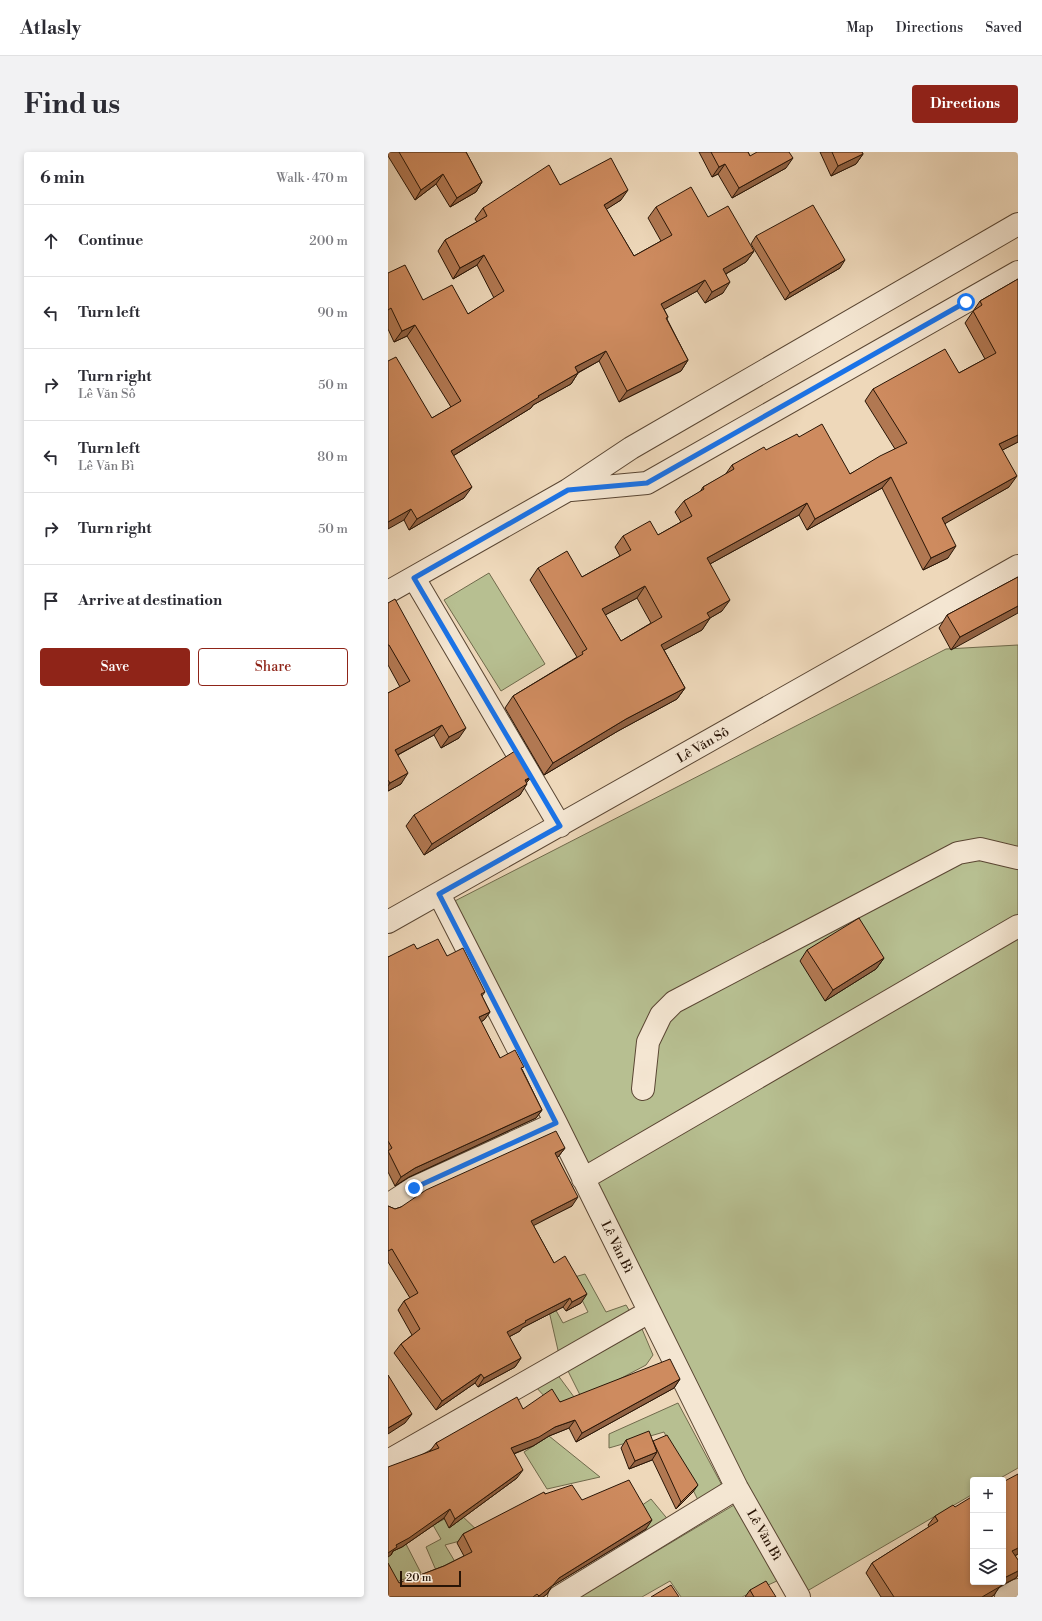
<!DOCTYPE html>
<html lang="en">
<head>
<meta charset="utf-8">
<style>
  :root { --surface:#fff; --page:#f2f2f3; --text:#2b2b33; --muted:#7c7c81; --line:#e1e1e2; --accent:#8f2418 }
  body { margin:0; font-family:"Libre Bodoni",serif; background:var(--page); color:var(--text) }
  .controls { position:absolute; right:12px; bottom:12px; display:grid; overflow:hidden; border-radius:4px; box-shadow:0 2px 6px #0003 }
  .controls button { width:36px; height:36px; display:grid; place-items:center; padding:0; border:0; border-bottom:1px solid var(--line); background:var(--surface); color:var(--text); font:20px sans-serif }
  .scale { position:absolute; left:12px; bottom:10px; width:61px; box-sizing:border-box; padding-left:4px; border:2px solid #291506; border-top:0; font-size:11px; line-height:14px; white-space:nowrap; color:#291506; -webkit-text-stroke:3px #f4e6d2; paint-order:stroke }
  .stop { position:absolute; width:12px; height:12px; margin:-9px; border:3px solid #1a73e8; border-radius:50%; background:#fff }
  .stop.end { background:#1a73e8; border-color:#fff; box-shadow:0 1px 4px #0008 }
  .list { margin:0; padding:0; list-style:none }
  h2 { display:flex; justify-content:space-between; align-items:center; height:52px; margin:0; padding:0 16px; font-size:17px }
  h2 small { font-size:13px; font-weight:400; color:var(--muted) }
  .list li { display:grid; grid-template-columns:26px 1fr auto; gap:12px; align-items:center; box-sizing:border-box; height:72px; padding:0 16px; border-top:1px solid var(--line) }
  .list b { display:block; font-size:15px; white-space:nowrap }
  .list p { margin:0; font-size:13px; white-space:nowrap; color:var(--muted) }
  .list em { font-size:13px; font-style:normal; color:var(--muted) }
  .actions { display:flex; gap:8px; padding:12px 16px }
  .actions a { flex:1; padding:9px 0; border:1px solid var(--accent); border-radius:4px; text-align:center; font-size:14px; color:var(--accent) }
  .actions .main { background:var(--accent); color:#fff }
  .icon { flex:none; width:22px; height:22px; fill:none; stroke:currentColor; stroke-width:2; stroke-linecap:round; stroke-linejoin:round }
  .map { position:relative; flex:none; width:630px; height:1445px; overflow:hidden; border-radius:4px }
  header { display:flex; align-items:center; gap:24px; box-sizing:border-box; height:56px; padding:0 20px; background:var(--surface); border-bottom:1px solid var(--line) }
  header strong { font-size:19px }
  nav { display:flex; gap:22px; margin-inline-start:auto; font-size:14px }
  .intro { display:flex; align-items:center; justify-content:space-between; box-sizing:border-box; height:96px; padding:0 24px }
  h1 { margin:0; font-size:28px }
  .button { padding:10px 18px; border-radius:4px; background:var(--accent); color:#fff; font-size:14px; font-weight:700 }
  main { display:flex; gap:24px; padding:0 24px }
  aside { flex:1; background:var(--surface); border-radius:4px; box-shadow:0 2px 6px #0003 }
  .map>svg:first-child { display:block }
  .green { fill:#b7bf91; stroke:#706a4c }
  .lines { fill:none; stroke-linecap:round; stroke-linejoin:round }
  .minor-casing { stroke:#5a4633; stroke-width:24 }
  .minor { stroke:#f4e6d2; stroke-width:22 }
  .wall { fill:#b17852; stroke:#291506; fill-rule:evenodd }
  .shaded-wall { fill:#906142; stroke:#291506 }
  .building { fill:#ce8b5f; stroke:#291506; fill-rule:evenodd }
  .route { stroke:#1a73e8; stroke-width:5 }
  .labels { text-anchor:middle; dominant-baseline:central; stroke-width:3; stroke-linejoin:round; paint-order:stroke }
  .street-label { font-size:13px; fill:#291506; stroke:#f4e6d2 }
</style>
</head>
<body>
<header>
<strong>Atlasly</strong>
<nav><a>Map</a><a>Directions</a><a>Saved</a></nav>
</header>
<div class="intro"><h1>Find us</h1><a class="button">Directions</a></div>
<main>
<aside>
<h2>6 min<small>Walk · 470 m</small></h2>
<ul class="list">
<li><svg class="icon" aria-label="ahead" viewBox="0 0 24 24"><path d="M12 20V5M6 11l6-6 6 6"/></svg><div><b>Continue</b></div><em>200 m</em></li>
<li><svg class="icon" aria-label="left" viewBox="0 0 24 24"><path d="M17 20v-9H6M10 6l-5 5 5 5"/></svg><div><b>Turn left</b></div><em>90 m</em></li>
<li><svg class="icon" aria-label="right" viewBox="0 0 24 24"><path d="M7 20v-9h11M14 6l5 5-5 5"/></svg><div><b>Turn right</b><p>Lê Văn Sô</p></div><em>50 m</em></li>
<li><svg class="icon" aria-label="left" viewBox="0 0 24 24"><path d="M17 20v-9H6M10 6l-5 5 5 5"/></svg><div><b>Turn left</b><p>Lê Văn Bì</p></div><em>80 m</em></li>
<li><svg class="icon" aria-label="right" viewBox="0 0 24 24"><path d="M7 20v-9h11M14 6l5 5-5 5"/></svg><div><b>Turn right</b></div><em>50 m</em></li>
<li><svg class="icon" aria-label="arrive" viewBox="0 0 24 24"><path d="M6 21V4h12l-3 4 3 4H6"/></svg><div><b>Arrive at destination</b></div></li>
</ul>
<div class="actions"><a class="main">Save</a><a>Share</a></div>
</aside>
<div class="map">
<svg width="630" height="1445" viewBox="0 0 630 1445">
  <rect width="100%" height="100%" fill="#eed8ba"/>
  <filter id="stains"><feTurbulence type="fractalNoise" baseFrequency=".005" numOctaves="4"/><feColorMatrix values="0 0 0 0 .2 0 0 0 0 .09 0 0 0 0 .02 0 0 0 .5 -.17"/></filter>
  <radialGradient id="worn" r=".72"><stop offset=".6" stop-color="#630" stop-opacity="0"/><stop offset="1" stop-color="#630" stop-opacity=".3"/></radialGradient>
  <path class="green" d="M101 421 157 512 113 539 56 448Z
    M630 493V1316L609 1328H585V1342L414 1442 59 753 558 497Z
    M197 1122 218 1160 238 1153 244 1163 172 1207 156 1137 175 1171 200 1160 183 1126Z
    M254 1177 265 1203 258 1213 194 1247 180 1219Z
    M169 1222 189 1249 166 1259 158 1246 146 1233Z
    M290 1251 336 1337 312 1352 276 1280 221 1296V1282Z
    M161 1284 212 1325 159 1337 136 1300Z
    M263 1347 282 1370 262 1383 247 1358Z
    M346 1353 391 1428 354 1445H293L282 1429 254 1445H192Z
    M70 1360 94 1383 57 1393 69 1413 50 1423 38 1395 53 1387 45 1373Z
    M18 1392 33 1421 0 1433V1402Z"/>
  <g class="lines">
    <g class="minor-casing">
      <path id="minor" d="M183 338 259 331 630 120
        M26 426 172 674
        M0 440 180 338 243 296 630 72
        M51 742 168 971 349 1336 411 1445
        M0 770 630 414
        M255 937 260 890 273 863 286 850 570 701 592 697 630 706
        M195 1027 630 774
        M0 1053 26 1036 168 971
        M0 1309 261 1160
        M171 1445 349 1336
        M618 1445 630 1438"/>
    </g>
    <use href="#minor" class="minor"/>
  </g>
  <path class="wall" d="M1 0H78L94 30 88 40 62 55 48 32 27 48 0 4V1Z
    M311 0H360L362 4 398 16 344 46 330 22 324 25Z
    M432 0H474L475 2 468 12 443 24Z
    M172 33 233 48 218 57 246 104 273 89 260 66 268 55 320 65 366 99 358 110 338 122 335 141 317 151 309 139 276 157 280 165 279 167 300 208 293 219 231 250 211 209 190 221 183 232 145 253 143 256 65 304 76 346 21 378 16 368 44 266 63 255 19 184 6 190 0 177V121L35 148 80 162 106 146 89 113 65 127 50 99 57 88 89 70 87 67 95 56Z
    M368 84 452 116 397 148 363 92Z
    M630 127V290L614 298 621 335 557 371 560 406 535 418 494 336 419 378 411 363 322 412 334 459 322 466 314 478 276 498 297 536 289 547 230 579 156 623 117 556 125 544 189 505 142 428 150 416 194 425 232 404 227 395 235 384 270 383 293 370 287 360 296 349 312 340 315 335 337 323 344 313 411 285 462 322 507 297 477 249 485 237 571 221 597 207 577 171 592 149ZM249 446 263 471 233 489 217 463Z
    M630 425 563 498 551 476 559 463Z
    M0 451 71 586 53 596 46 583 10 603 13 632 0 639V541L12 535 0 513Z
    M143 625 138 631 132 643 36 703 18 674 26 663Z
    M29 797 59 804 97 840 94 844 102 860 96 868 93 870 112 906 134 917 154 958 148 966 21 1025 7 1034 0 1020V805Z
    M419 798 496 806 488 817 437 849 412 809Z
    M177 996 170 1005 169 1006 184 1054 145 1073 166 1111 193 1151 178 1159 175 1155 134 1176 132 1179 121 1185 133 1206 127 1215 90 1235 87 1231 48 1258 6 1201 13 1192 24 1183 10 1158 16 1149 22 1146 0 1110V1054L7 1057 13 1055Z
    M292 1227 286 1236 188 1290 181 1276 161 1284 145 1294 126 1302 129 1326 61 1376 56 1366 14 1395 5 1399 3 1403 42 1299 48 1291 135 1257Z
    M238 1288 265 1289 305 1340 288 1357 264 1307V1308L241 1317 233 1296Z
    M630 1322V1402L627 1404 630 1408V1423L628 1426 612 1434 606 1443 603 1445H493L478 1421 484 1411 541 1375 540 1373 547 1364 585 1430Z
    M157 1342 194 1348 258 1377 164 1434 159 1442 155 1445H0L11 1431 56 1414 76 1404 69 1391 75 1382Z
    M362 1438 388 1445H357Z"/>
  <path class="shaded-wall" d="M475 2 468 12 443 24 450 14Z
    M405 6 398 16 344 46 351 36Z
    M337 12 330 22 324 25 331 15Z
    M55 22 48 32 27 48 33 38Z
    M94 30 88 40 62 55 69 46Z
    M240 38 233 48 208 64 216 53Z
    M366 99 358 110 327 128 335 117Z
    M96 103 89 113 65 127 72 116Z
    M457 108 452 116 397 148 402 141Z
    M317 128 309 139 266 163 273 152Z
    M342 130 335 141 317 151 324 140Z
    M27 173 19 184 6 190 14 179Z
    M218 199 211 209 180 226 187 215Z
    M300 208 293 219 231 250 239 239Z
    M190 221 183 232 145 253 143 256 55 310 63 299 150 244Z
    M630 283V290L603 304 611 292Z
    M629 324 621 335 546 378 554 366Z
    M503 325 494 336 419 378 427 367Z
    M84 335 76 346 21 378 29 367Z
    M419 351 411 363 311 418 319 406Z
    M23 357 16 368 0 377V370Z
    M568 394 560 406 535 418 543 406Z
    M257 434 249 446 206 469 214 457Z
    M342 448 334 459 322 466 314 478 265 504 273 493 319 461Z
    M630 454V461L563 498 572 485Z
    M297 536 289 547 230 579 156 623 165 611 238 567Z
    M54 573 46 583 0 608 7 598Z
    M78 576 71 586 53 596 61 585Z
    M20 621 13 632 0 639V634L2 631Z
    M143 625 136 634 139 632 132 643 36 703 44 692Z
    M496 806 488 817 437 849 445 838Z
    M102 860 96 868 85 874 91 865Z
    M154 958 148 966 21 1025 7 1034 13 1025 27 1016Z
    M177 996 170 1005 161 1010 167 1001Z
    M190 1045 184 1054 137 1078 143 1069Z
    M199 1142 193 1151 178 1159 184 1150Z
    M182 1146 175 1155 134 1176 132 1179 113 1189 119 1180 137 1169Z
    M133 1206 127 1215 90 1235 96 1226Z
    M93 1222 87 1231 48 1258 54 1249Z
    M292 1227 286 1236 188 1290 194 1281Z
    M24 1262 17 1271 0 1282V1276Z
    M187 1268 181 1276 161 1284 145 1294 117 1305 123 1296 167 1275Z
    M269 1300 264 1308 241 1317 247 1309Z
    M135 1318 129 1326 61 1376 67 1367Z
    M310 1333 305 1340 288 1357 293 1350Z
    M62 1357 56 1366 14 1395 5 1399 3 1403 0 1405V1401L8 1393Z
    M264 1368 258 1377 164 1434 159 1442 155 1445H150L171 1426Z
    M630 1396V1402L618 1408 624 1399Z
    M630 1419V1423L628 1426 612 1434 606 1443 603 1445H594L613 1430H615V1428L618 1425Z"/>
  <path class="building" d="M11 0H78L94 30 69 46 55 22 33 38Z
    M323 0H360L362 4 369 0H401L405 6 351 36 337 12 331 15Z
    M444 0H474L475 2 450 14Z
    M223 6 240 38 216 53 246 104 284 83 268 55 303 35 320 65 340 54 366 99 335 117 342 130 324 140 317 128 273 152 280 165 278 166 300 208 239 239 218 199 187 215 190 221 150 244 151 245 63 299 84 335 29 367 23 357 0 370V209L8 205 44 266 73 249 27 173 14 179 3 156 0 158V121L17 113 35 148 64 133 80 162 116 139 96 103 72 116 57 88 99 64 95 56 161 13 172 33Z
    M425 53 457 108 402 141 368 84Z
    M630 127V283L611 292 629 324 554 366 568 394 543 406 503 325 427 367 419 351 319 406 342 448 319 461 322 466 273 493 297 536 238 567 165 611 125 544 195 502 194 500 199 497 150 416 179 399 194 425 243 398 235 384 262 369 270 383 304 364 296 349 316 337 315 335 346 317 344 313 376 295 378 298 409 282 411 285 434 272 462 322 492 304 519 291 485 237 557 197 571 221 608 201 585 159 594 153 592 149ZM257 434 274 465 233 489 214 457Z
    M630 425V454L572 485 559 463Z
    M7 447 78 576 61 585 54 573 7 598 20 621 2 631 0 628V541L22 529 1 493H0V451Z
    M127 599 143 625 137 628 139 632 44 692 26 663Z
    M471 766 496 806 445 838 419 798Z
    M50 787 59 804 75 796 97 840 93 842 102 860 91 865 112 906 127 898 136 915 133 916 154 958 27 1016 13 1025 0 999 4 996 0 989V805L26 792 29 797Z
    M168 979 177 996 167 1001 190 1045 143 1069 166 1111 177 1104 199 1142 184 1150 182 1146 137 1169 138 1170 119 1180 133 1206 96 1226 93 1222 54 1249 13 1192 32 1177 16 1149 30 1141 4 1097 0 1099V1054L7 1057 13 1055 38 1038Z
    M282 1207 292 1227 194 1281 187 1268 167 1275 151 1285 123 1296 135 1318 67 1367 62 1357 21 1386 8 1393 9 1395 0 1401V1315L51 1296 48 1291 129 1245 135 1257 164 1237 172 1250Z
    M0 1223 24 1262 0 1276Z
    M261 1279 269 1300 247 1309 238 1288Z
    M279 1283 310 1333 293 1350 265 1289Z
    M630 1322V1396L624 1399 630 1408V1419L618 1425 615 1428V1330Z
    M241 1328 264 1368 171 1426 165 1433 151 1444 149 1442 145 1445H0V1411L11 1431 56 1414 84 1400 75 1382 156 1340 157 1342 184 1333 194 1348Z
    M585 1344V1430H614L613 1434 594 1445H506L484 1411 550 1369 547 1364 565 1353 567 1355Z
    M378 1429 388 1445H366L362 1438Z
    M283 1433 291 1445H263Z"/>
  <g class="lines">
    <path class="route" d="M26 1036 168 971 51 742 172 674 26 426 180 338 259 331 578 150"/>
  </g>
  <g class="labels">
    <g class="street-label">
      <text transform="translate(315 593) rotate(-30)">Lê Văn Sô</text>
      <text transform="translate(229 1095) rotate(64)">Lê Văn Bì</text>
      <text transform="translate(376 1383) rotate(60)">Lê Văn Bì</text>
    </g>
  </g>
  <rect width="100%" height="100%" filter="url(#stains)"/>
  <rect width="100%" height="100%" fill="url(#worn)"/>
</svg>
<div class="controls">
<button>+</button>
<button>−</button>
<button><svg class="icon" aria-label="layers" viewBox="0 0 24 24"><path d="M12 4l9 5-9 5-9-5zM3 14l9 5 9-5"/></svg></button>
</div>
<div class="scale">20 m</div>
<div class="stop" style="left:578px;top:150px"></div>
<div class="stop end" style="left:26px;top:1036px"></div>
</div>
</main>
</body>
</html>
